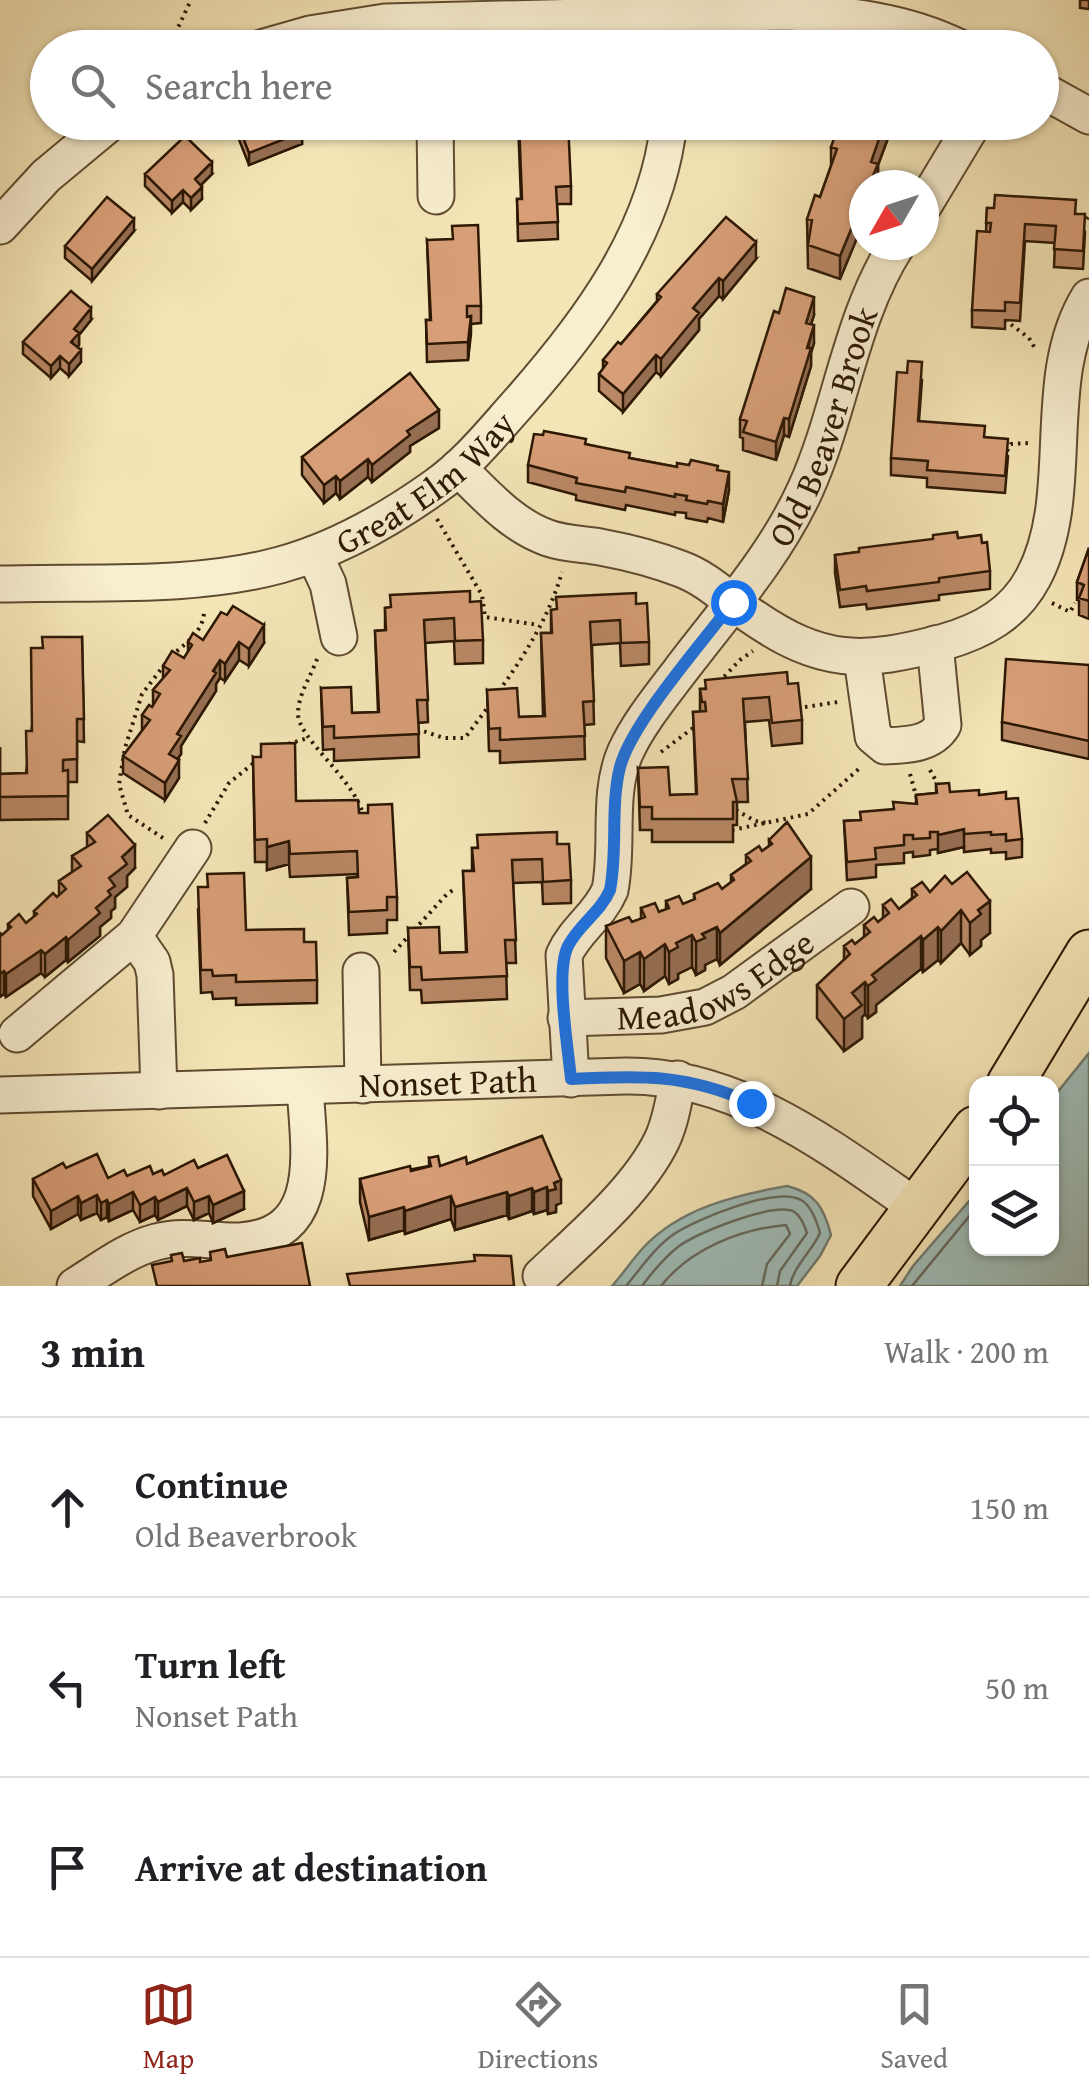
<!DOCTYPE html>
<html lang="en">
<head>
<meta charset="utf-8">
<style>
  :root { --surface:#fff; --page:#f6f6f6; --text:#202124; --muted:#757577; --line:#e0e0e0; --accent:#8f2418 }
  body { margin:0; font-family:"Gentium Book Plus",serif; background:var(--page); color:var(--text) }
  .controls { position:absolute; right:30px; bottom:30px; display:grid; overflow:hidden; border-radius:20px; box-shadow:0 2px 8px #0004 }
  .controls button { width:90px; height:90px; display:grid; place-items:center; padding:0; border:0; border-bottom:2px solid var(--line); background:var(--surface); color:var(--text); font:50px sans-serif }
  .compass { position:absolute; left:849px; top:170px; width:90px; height:90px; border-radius:50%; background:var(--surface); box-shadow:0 2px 8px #0004; rotate:231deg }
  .stop { position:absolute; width:30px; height:30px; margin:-22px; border:8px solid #1a73e8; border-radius:50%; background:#fff }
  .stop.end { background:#1a73e8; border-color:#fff; box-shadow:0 2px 10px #0008 }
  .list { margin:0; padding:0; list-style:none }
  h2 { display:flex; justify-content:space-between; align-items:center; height:130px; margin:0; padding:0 40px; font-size:42px }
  h2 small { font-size:32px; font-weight:400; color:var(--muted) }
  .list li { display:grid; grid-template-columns:65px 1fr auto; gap:30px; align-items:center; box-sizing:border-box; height:180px; padding:0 40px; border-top:2px solid var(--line) }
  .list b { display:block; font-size:38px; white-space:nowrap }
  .list p { margin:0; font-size:32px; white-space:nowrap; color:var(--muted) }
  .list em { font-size:32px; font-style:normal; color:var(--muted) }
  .icon { flex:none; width:55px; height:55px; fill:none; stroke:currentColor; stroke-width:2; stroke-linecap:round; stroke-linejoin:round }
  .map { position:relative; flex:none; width:1089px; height:1286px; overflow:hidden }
  .search { position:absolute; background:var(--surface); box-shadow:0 2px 8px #0004; left:30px; right:30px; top:30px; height:110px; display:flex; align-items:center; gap:25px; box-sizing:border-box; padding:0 35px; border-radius:55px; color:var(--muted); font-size:38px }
  .sheet { height:670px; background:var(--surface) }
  nav { display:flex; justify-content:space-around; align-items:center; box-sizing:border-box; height:140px; border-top:2px solid var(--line); background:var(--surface); font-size:28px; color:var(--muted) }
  nav a { display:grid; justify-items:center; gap:5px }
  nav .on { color:var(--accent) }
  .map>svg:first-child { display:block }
  .water { fill:#9fbdb8; stroke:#717b70; stroke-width:2.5 }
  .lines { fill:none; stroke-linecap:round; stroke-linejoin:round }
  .shore { stroke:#666a5e; stroke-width:2.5 }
  .minor-casing { stroke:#5f4b30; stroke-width:39 }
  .major-casing { stroke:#2d1804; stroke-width:49 }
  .path { stroke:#2d1804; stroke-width:4; stroke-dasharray:2.5 5; stroke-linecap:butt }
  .minor { stroke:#f8eed0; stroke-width:35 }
  .major { stroke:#f4e5b6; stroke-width:45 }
  .wall { fill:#b98866; stroke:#2d1804; stroke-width:2.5 }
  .shaded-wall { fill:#966f53; stroke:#2d1804; stroke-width:2.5 }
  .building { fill:#d79e77; stroke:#2d1804; stroke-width:2.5 }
  .route { stroke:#1a73e8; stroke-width:12 }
  .labels { text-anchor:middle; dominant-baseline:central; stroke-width:8; stroke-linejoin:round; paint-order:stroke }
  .street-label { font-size:35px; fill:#2d1804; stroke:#f8eed0 }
</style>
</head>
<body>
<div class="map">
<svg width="1089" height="1286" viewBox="0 0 1089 1286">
  <rect width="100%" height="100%" fill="#f4e5b6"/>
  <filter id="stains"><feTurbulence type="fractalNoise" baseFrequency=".002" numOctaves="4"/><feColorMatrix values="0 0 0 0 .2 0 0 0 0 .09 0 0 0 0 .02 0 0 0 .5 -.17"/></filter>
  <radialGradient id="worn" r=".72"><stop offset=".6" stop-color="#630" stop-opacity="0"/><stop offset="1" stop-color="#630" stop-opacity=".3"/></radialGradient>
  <path class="water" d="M1089 1053V1286H900L913 1266 976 1193V1248H1052V1099Z
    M787 1186C816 1193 824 1208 831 1235L820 1256 797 1286H612C623 1274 632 1260 643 1248 680 1208 736 1195 787 1186Z"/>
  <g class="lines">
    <path class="shore" d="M626 1286C641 1268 654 1248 674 1234 697 1219 776 1186 801 1200 812 1206 817 1222 820 1233 812 1251 793 1267 790 1286
      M642 1286C653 1271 664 1258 679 1246 700 1232 764 1206 789 1210 799 1211 804 1224 807 1233L780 1271 777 1286
      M661 1286C690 1249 740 1229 786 1225L790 1234 767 1264 762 1286
      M912 1286 976 1208"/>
    <g class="minor-casing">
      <g id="minor">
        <path d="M667 15 668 48"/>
        <path d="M261 48 310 34 385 22 785 12C845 14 906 21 960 48"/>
        <path d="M1042 90 1089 116"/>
        <path d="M435 122 436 196"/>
        <path d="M924 205 974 122"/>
        <path d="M0 226 46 176 111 122"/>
        <path d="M458 468C485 494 511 525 548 538 565 544 582 544 600 547 627 552 655 559 681 569 708 579 727 599 750 615 822 665 862 664 944 642 982 631 1014 614 1033 578 1078 495 1038 380 1089 297"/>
        <path d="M314 554 328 584 339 637"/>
        <path id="s1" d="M0 584C92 581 191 589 280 565 335 550 390 519 436 486 467 464 491 434 516 406 588 325 657 233 669 122"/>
        <path d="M862 658 873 736 885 746C906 745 931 745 943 725L935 644"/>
        <path d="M134 936 152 962 155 975 159 1091"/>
        <path d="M361 971 363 1085"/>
        <path id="s2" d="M566 1018 661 1015 705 1007 734 992 851 907"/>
        <path d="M17 1034 134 936 193 848"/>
        <path id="s3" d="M571 1079 564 955C575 930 599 916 610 890 619 846 607 795 625 753 638 724 661 696 680 671 724 613 776 555 806 488 841 410 850 318 897 245"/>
        <path id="s4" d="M0 1095 626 1076C738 1075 830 1147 918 1208"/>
        <path d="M541 1276C581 1238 638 1190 662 1140 671 1121 674 1099 678 1079"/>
        <path d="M75 1286C101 1270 126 1250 156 1242 184 1234 212 1242 240 1241 327 1235 308 1147 305 1086"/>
      </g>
    </g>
    <g class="major-casing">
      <path id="major" d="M1010 1084 1089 953
        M859 1286 976 1129"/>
    </g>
    <path class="path" d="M173 48 174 36 191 0
      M1082 225 1089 216
      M1005 320 1029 338 1036 350
      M1007 451 1011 444 1028 443
      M437 519 482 595 485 617 539 625
      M1052 603 1070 612 1075 603
      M171 656C186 643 205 631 204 609
      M317 659C311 676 299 693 298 712 296 738 356 779 364 818
      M719 682 740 660 753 651
      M499 691C525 655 550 615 562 572
      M805 707 838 702
      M417 729 444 738H465L488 707
      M288 744 308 738
      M661 752 693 728
      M930 770 940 788
      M910 774 917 799
      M736 810 755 821 767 823
      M205 823 229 783 255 762
      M732 830 808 814 861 767
      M163 838 128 815 119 784 125 748 142 694 165 664
      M394 952 447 894 456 888"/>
    <use href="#minor" class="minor"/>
    <use href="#major" class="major"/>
  </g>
  <path class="wall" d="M1080 0H1089V9L1080 8Z
    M236 122H309V132L302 135V144L249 165 236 132Z
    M518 122 571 186V204H557L558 239 518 241 517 199H521Z
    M888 125V138L878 165V185H864V221L840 279 808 268 807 219 820 197 831 166V147Z
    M145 174H212L201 185 202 199 191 210 183 202 172 213 145 186Z
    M987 208 1076 214 1085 232 1083 269 1054 267 1055 243 1025 241 1020 321 1005 320V329L972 327V310L986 231Z
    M134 231 92 281 65 258V246Z
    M427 240 481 306V323L471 324 468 360 427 362 426 320H430Z
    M756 259 723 299 719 296 699 319V330L661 376 656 372 623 412 599 391V374L603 369V360L621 344 657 301V294Z
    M779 313 814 315 811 324 814 343 811 353V366L789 437 784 435 776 460 743 450V438L740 437V419Z
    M91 320 79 335V345L77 347 81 362 69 376 60 368 51 378 23 354V342Z
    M907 373 922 380 919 421 985 437 1008 456 1005 493 927 487V478L891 475V458Z
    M439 428 410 446V452L372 482 368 477 340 499 336 493 324 503 302 475V457Z
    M586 444 630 458 677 467 718 470 729 490 723 522 708 518 707 522 686 518V513L675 512V515L626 505 625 510 576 500V495L528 482V465Z
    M958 538 982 543 990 571V589L939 595V600L867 609 866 604 840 607 835 573V555Z
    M1089 548V619L1079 615V601L1077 600V582Z
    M470 602 483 640V663L455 664 454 641 425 643 428 722 418 723 419 757 334 761V749L323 750 321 688 352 713 378 712 375 631 385 630V608Z
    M636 604 649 642V664L621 666 620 643 592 645 594 724 584 725 585 759 500 763V751H489L487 690 519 717 543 716 541 633H551V610Z
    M82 637 84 742 77 741V782H68V819L0 820V747V774L26 773 42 648Z
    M203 640 264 643 249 666 239 660 225 681 220 678 216 684V691L181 746V754L177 759 179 778 165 800 123 773V756L142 731V715L153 706V690L163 679V666L184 658 188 652V642Z
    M1089 665V759L1002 740V722Z
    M788 684 802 720V743L772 746 769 720 745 722 748 802H737V825H733V842H652V830H640L638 768 670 795 696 794 693 712H700V689Z
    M253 757 296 801 359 813 397 897V920H387V933L349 935 347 878 357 877V874L290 877 289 864 267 870V862H255Z
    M936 784 950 792 1006 799 1022 839V857L1006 859V852L991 853V849L964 852V847L938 853V849L930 850V855L913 857V852L904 853V863L876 865V877L847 880 844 821 860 820 916 804V795L936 793Z
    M87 833 135 868 127 876V887L115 897V908L111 911V918L100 927V936L68 962 66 960 45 977 41 973 6 997 4 994 2 935 8 931V924L26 923 34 917V911L59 896V881L72 872V856L87 847Z
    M769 840 811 889 720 965 717 959 705 965V970L696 975 692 967 678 974V979L669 984 665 976 644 991 640 984 624 993 606 958V926L632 922 641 919V908L659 912 666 909V901L683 904 694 900V894L722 889 731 882V875L746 864V855L762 851 769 846Z
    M557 844 571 880V903L543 904 542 882 513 883 516 963H506L507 999 422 1003 421 990H410L408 928 440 953 466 952 463 871H472V848Z
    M945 876 990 933 981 940V946L970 955 961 943 941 963 938 960 923 972 921 969 876 1005V1012L868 1018 865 1014 862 1017V1038L844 1051 817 1018V985L844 960V946L855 944 864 937V925L878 922 883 918V905L899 909 912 898V889L930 892Z
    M198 910 246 930 304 942 317 980V1003L236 1005V998L213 999 212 992 201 993Z
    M542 1136 561 1203 556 1205V1212L548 1214 547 1210 534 1214 532 1211 509 1219 507 1215 455 1230 451 1219 405 1234 404 1230 369 1240 360 1202V1179L429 1166V1158L440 1166 467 1164Z
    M66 1168 108 1178 153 1174 164 1175 198 1168 244 1209 213 1223 209 1213 194 1220 187 1206 158 1220 155 1215 140 1222 133 1210 109 1221 107 1217 101 1220 97 1213 81 1220 78 1214 51 1229 33 1196V1179Z"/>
  <path class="shaded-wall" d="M302 122H309V132L302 135V144L249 165V153Z
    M883 122H888V138L878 165V185H869L871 162Z
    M212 162V174L195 191V179Z
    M202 187V199L191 210V198Z
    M183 190V202L172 213V201Z
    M864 198V221L840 279V256Z
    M134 219V231L92 281V269Z
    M756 242V259L723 299V281Z
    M719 278V296L699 319V330L661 376V359L693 308Z
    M814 297V315L806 340V323Z
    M91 308V320L79 335V345L71 354 74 329Z
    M471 316V334L468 360V342Z
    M814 325V343L811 353V366L789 437V419Z
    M81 350V362L69 376V364Z
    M656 355V372L623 412V394Z
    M60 356V368L51 378V366Z
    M439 410V428L410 446V452L372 482V465L407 431Z
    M784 418V435L776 460V442Z
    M368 459V477L340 499V481Z
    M729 472V490L723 522V504Z
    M336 476V493L324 503V485Z
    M264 625V643L249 666V649Z
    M239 642V660L225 681V664Z
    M220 660V678L216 684V691L181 746V754L169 771V754L177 734Z
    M179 760V778L165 800V783Z
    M964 829V847L938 853V835Z
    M289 841V864L267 870V847Z
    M135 845V868L127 876V887L115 897V908L111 911V918L100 927V936L68 962V940L122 857Z
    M811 857V889L720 965V933Z
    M990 901V933L981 940V946L970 955V923L978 910Z
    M961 910V943L941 963V931Z
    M717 927V959L705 965V970L696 975V942L702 934Z
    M938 927V960L923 972V940Z
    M692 935V967L678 974V979L669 984V952L676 943Z
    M921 936V969L876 1005V1012L868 1018V986L872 975Z
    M66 937V960L45 977V954Z
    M665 944V976L644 991V959Z
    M41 950V973L6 997V974Z
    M640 952V984L624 993V961Z
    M4 971V994L0 997V974Z
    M865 982V1014L862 1017V1038L844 1051V1019L852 993Z
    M561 1180V1203L556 1205V1212L548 1214V1191L554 1183Z
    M547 1187V1210L534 1214V1192Z
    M187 1188V1206L158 1220V1202Z
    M532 1188V1211L509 1219V1196Z
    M244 1191V1209L213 1223V1205Z
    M133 1192V1210L109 1221V1204Z
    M507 1192V1215L455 1230V1207Z
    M97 1195V1213L81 1220V1203Z
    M78 1196V1214L51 1229V1211Z
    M209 1196V1213L194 1220V1202Z
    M451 1196V1219L405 1234V1211Z
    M155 1197V1215L140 1222V1205Z
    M107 1200V1217L101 1220V1203Z
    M404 1207V1230L369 1240V1217Z"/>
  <path class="building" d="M237 122H302L298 124 302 132 249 153Z
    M519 122H568L571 186 556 187 558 222 518 224 517 199H522Z
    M840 122H885L871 162 878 164 869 185H864V198L840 256 808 245 812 220 807 219 815 195 820 197 837 149 831 147Z
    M185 136 212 162 195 179 202 187 191 198 183 190 172 201 145 174Z
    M995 195 1076 200 1075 214H1085L1083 251 1054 249 1056 226 1025 224 1020 303 1005 302V311L972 310 977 231 990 232 991 223H986L987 208H994Z
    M107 197 134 219 92 269 65 246Z
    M726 217 756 242 723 281 719 278 693 308 699 313 661 359 656 355 623 394 599 374 607 363 603 360 618 342 621 344 661 297 657 294Z
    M478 225 481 306H467V317L471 316 468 342 427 344 426 320H431L427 240 453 239 452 226Z
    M786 288 814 297 806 323 814 325 807 348H811L789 419 784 418 776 442 743 432 747 421 740 419 774 311 779 313Z
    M71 291 91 308 74 329 79 333 71 342 81 350 69 364 60 356 51 366 23 342Z
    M908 361 922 362 918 421 985 426 984 437 1008 439 1005 476 927 470 928 461 891 458 897 372 907 373Z
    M410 373 439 410 407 431 410 435 372 465 368 459 340 481 336 476 324 485 302 457Z
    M544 431 586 439 585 444 630 453 629 458 677 467V463L689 465 691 460 718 466 717 470 729 472 723 504 708 501 707 504 686 500 687 496 675 494V497L626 487 625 492 576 483 577 478 528 465 534 434 543 435Z
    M957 532 958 538 981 535 982 543 987 542 990 571 939 578V582L867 591 866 586 840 590 835 555 859 552V548L933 539V535Z
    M1089 548V601L1079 598 1084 585 1077 582Z
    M470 591V602L481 601 483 640 455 641 454 618 424 620 428 700H417L419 734 334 738V726L323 727 321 688 351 687 352 713 379 712 375 631 386 630 385 608 391 607 390 595Z
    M636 593V604L647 603 649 642 621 643 620 620 590 622 594 701 583 702 585 736 500 740V728L489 729 487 690 517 688 519 717 545 716 541 633H552L551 610 557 609 556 597Z
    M233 606 264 625 249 649 239 642 225 664 220 660 213 671 216 673 177 734 181 736 169 754 179 760 165 783 123 756 150 720 142 715 149 705 152 707 160 694 153 690 170 670 163 666 172 651 184 658 192 645 188 642 193 633 203 640 221 612 227 615Z
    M42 637H82L84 719H77V759L63 760V771L68 770V796L0 797V747V774L27 773 26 731H32L31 648H43Z
    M1006 659 1089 665V741L1002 722Z
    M787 672 788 684 798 683 802 720 772 723 769 697 743 699 748 779H732L737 802H733V819H652V807H640L638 768 668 767 670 795 697 794 693 712 706 711 705 702H702L700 689H706L705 680Z
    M295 743 296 801 358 800 359 813H368V805L392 804 397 897H387V910L349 912 347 878 358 877 357 851 290 854 289 841 267 847V839L255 840 253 757H261V744Z
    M949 783 950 792 979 790V795L1006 792V799L1018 798 1022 839 1006 841V834L991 835V832L964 834V829L938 835V832H930V838L913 839V835H904V845L875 848 876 859 847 862 844 821 861 820 860 812 894 809 893 802 917 804 916 795 937 793 936 784Z
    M108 815 135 845 122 857 127 864 109 878 115 886 108 891 111 895 96 908 100 913 68 940 66 937 45 954 41 950 6 974 4 971 0 974V933L2 935 11 927 8 924 19 914 26 923 37 914 34 911 53 893 57 897 66 889 59 881 81 866 72 856 95 842 87 833Z
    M787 822 811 857 720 933 717 927 702 934 705 938 696 942 692 935 676 943 678 947 669 952 665 944 644 959 640 952 624 961 606 926 629 917 632 922 645 917 641 908 655 903 659 912 669 908 666 901 679 896 683 904 695 899 694 894 718 883 722 889 734 880 731 875 751 861 746 855 759 846 762 851 772 844 769 840Z
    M557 832V844H569L571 880 543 882 542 859 512 860 516 940H505L507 976 422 980 421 967H410L408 928 439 927 440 953 467 952 463 871H474L472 848H478L477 835Z
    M967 872 990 901 978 910 981 914 970 923 961 910 941 931 938 927 923 940 921 936 872 975 876 980 868 986 865 982 852 993 862 1005 844 1019 817 985 850 954 844 946 852 940 855 944 870 932 864 925 874 917 878 922 889 913 883 905 891 899 899 909 917 895 912 889 922 882 930 892 945 876 952 884Z
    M244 873 246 930 304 929V942H316L317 980 236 982V975L213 976 212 970H201L198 887H208L207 874Z
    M542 1136 561 1180 554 1183 556 1189 548 1191 547 1187 534 1192 532 1188 509 1196 507 1192 455 1207 451 1196 405 1211 404 1207 369 1217 360 1179 410 1166 411 1171 431 1166 429 1158 438 1156 440 1166 466 1157 467 1164Z
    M97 1154 108 1178 124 1170 127 1176 150 1166 153 1174 162 1170 164 1175 194 1160 198 1168 227 1155 244 1191 213 1205 209 1196 194 1202 187 1188 158 1202 155 1197 140 1205 133 1192 109 1204 107 1200 101 1203 97 1195 81 1203 78 1196 51 1211 33 1179 63 1163 66 1168Z
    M302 1243 310 1286H157L152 1265 172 1261 171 1255 182 1253 184 1261 200 1258V1262L211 1260 210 1252 225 1249 227 1257Z
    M474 1255 511 1256 514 1286H350L347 1274 475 1261Z"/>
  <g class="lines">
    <path class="route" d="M733 602C703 642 632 722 620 767 610 807 618 850 610 890 600 913 579 924 568 946 555 972 568 1047 571 1079 639 1075 688 1074 751 1103"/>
  </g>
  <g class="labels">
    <g class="street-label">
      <text stroke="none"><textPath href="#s3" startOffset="728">Old Beaver Brook</textPath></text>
      <text stroke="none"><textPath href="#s1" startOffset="450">Great Elm Way</textPath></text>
      <text stroke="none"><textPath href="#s2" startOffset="158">Meadows Edge</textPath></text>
      <text stroke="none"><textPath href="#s4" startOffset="448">Nonset Path</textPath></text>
    </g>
  </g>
  <rect width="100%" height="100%" filter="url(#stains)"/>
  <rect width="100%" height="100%" fill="url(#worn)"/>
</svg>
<div class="controls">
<button><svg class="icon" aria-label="locate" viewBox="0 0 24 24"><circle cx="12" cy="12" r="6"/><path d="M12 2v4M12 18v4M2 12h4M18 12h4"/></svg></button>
<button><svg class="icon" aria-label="layers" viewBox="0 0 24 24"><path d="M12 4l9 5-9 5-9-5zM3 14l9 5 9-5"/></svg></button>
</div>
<svg class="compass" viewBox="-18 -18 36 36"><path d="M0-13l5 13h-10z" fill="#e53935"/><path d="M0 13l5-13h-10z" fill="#757577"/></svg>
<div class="stop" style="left:733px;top:602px"></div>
<div class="stop end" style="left:751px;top:1103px"></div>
<div class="search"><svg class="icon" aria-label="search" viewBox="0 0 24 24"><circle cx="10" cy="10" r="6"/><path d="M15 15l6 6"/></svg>Search here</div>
</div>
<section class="sheet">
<h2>3 min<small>Walk · 200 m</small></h2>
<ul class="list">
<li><svg class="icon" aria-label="ahead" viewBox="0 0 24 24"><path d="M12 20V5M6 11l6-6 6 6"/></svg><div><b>Continue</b><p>Old Beaverbrook</p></div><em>150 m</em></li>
<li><svg class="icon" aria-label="left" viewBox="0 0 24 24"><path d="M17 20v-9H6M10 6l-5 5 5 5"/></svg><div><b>Turn left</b><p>Nonset Path</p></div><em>50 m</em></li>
<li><svg class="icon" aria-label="arrive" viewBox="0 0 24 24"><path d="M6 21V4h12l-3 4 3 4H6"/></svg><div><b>Arrive at destination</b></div></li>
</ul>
</section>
<nav>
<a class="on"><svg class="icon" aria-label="map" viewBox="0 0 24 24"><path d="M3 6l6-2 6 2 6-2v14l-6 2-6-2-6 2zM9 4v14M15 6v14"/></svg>Map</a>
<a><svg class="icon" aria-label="directions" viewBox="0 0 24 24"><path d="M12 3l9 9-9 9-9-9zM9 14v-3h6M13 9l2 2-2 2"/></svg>Directions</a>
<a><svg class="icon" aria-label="saved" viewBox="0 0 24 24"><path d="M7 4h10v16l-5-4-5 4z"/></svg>Saved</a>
</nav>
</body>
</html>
